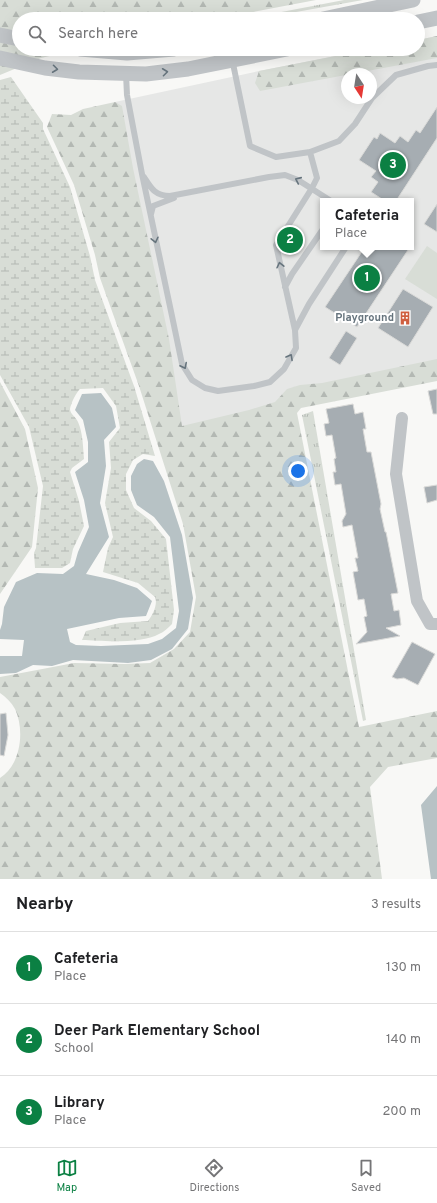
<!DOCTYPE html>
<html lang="en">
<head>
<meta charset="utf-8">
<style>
  :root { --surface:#fff; --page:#f2f2f2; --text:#202124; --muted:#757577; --line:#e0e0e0; --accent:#0b8043 }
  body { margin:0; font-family:Overpass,sans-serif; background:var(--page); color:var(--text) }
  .compass { position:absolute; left:341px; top:68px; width:36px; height:36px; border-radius:50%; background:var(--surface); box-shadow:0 4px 16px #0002; rotate:168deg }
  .you { position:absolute; left:298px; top:471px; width:14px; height:14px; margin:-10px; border:3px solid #fff; border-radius:50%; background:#1a73e8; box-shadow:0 0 0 6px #1a73e833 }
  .badge { display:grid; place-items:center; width:26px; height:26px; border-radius:50%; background:var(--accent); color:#fff; font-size:13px; font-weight:700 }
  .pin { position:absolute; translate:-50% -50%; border:2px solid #fff; box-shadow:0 1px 4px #0006 }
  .popup { position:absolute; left:320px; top:198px; width:94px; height:52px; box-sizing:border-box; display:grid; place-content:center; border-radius:0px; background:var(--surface); filter:drop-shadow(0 1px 3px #0005); font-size:13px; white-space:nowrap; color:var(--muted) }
  .popup b { font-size:15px; color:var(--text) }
  .popup::after { content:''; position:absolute; left:50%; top:100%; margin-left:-8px; border:8px solid transparent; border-top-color:var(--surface) }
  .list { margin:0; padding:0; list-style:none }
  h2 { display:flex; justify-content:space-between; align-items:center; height:52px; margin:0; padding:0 16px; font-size:17px }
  h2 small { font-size:13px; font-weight:400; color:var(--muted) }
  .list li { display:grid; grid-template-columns:26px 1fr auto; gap:12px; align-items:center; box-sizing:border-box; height:72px; padding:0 16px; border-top:1px solid var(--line) }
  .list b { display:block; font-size:15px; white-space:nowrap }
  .list p { margin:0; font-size:13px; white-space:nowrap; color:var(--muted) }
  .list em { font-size:13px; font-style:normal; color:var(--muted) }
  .icon { flex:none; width:22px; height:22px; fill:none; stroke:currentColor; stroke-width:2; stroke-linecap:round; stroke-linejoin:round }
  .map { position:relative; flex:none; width:437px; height:879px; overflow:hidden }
  .search { position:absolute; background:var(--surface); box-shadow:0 4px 16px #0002; left:12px; right:12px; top:12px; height:44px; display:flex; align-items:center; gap:10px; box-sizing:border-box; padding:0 14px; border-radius:22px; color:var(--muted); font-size:15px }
  .sheet { height:268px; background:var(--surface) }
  nav { display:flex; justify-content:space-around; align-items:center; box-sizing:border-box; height:56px; border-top:1px solid var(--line); background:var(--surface); font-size:11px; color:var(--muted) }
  nav a { display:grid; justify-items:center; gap:2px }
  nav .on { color:var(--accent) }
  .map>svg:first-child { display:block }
  .built { fill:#e6e7e6; fill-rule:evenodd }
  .grass { fill:url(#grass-tufts) }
  .forest { fill:url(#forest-firs) }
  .wetland { fill:url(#wetland-marsh) }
  .pitch { fill:#d8ddd6 }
  .water { fill:#b7c2c5 }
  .building { fill:#a6adb2; stroke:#dadad8 }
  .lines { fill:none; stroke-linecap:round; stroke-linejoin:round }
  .service { stroke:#c0c4c7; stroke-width:6 }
  .minor { stroke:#c0c4c7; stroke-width:12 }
  .tertiary { stroke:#c0c4c7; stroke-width:15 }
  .oneway { stroke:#66747d }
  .labels { text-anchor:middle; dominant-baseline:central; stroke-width:4; stroke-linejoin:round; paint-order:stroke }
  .poi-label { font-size:11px; font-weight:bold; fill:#66747d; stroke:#fff; text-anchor:end }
</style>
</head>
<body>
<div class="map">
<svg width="437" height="879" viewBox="0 0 437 879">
  <defs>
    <pattern id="grass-tufts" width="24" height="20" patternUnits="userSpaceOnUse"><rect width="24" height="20" fill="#d8ddd6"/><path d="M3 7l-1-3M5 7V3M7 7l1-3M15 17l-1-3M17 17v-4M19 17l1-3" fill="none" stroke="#b3b8b3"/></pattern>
    <pattern id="forest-firs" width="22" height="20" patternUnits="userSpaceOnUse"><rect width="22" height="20" fill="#d8ddd6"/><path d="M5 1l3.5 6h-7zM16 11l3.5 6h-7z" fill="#b3b8b3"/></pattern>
    <pattern id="wetland-marsh" width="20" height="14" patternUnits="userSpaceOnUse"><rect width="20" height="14" fill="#d8ddd6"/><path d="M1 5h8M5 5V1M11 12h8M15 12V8" fill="none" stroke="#b3b8b3"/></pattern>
  </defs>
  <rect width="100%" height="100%" fill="#f8f8f6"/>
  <path class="built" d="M437 36V378L181 431 115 102 259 71 371 49H418V40ZM347 74H371V98H347ZM323 201H411V247H323Z"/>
  <path class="grass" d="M344 0H363L257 19H245Z
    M313 411 366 720 363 721 302 415Z"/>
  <path class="forest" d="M0 0H316L216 19H19V49H80L41 58 0 75Z
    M437 36V58L260 91 255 83 259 71 371 49H418V40Z
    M115 102 122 106 133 168 169 339 182 426 249 410 275 402 287 389 300 385 322 383 437 359V381L301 408 297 413 359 727 437 711V758L388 767 370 787 382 879H0V778C21 765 25 730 15 709 11 702 6 697 0 693V677L74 663 125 664 150 663 174 649 190 632 196 597 183 524 139 386 100 278 95 255 74 185 47 127 52 114 71 115 83 109Z
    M0 382 25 429 38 488 32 547 0 594Z"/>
  <path class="wetland" d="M11 77 43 123V129L70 187 90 256 95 280 134 386 155 456 143 454 133 460 126 474V490L134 508 151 521 166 539 174 610 172 624C168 628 164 632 159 634 142 644 102 641 82 640L86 631 120 623 148 621C153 615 158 604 155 597L138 583 103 572 108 548 113 537 105 503 111 468 109 442 120 428 116 406 103 388 80 389C76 393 71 403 70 409 70 414 76 417 78 422 83 433 83 447 84 459L72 468 70 472 79 501 84 526 73 549 70 563 62 568H35L34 553 36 548 43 486 29 427 0 375V80Z"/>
  <path class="pitch" d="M427 246 437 253V299L405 279Z"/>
  <path class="water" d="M101 393 112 408 116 427 104 440 106 466 100 503 109 537 86 574 114 580 137 588 152 601 146 616 119 618 67 629 70 642 76 645 101 646 148 644 162 639 176 628 179 611 170 537 154 517 137 505 131 490V476L137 464 144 459 153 461 164 481 182 535 193 598 188 629 172 649 151 660 128 663 73 660 52 666 33 665 16 673 0 674V656H22L24 640 0 639V630L2 624 4 607 16 582 37 573 63 574 74 566 78 552 89 527 84 500 75 472 88 462V442L83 420 75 410 82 394Z
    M437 786V879H431L421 805Z"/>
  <path class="building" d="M437 107V138L396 201H385L371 192 378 182 371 177 376 171 359 160 374 137 377 139 380 133 395 143 400 136 408 142 416 130 420 133Z
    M437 204V232L424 224Z
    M365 247H410L357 327 325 307Z
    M403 289 433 307 408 347 378 328Z
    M346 331 357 338 340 365 329 358Z
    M437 389V414H433L428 391Z
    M353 404 355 414 363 412 366 429H363L367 452H371L381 504 380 509 385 532H386L387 537 398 593 391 594 394 611 399 610 401 625 386 628 400 636 356 644 367 632 364 617 367 616 364 599 358 600 353 572 358 571 355 558H358L352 525 343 527 342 521 346 514 341 484 335 485 333 472H336L334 459 336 458 332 435 326 436 324 424 329 423 326 409Z
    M437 485V500L427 503 424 487Z
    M412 642 435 654 418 685 404 678 397 679 392 677Z
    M6 713 8 735 4 756 0 755V714Z"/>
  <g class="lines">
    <path class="service" d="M230 49 250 146 276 157 310 152 339 141 355 124 372 98 396 75 428 66 437 65
      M126 74 127 95 142 174 172 316 182 364 192 380 205 388 218 391 254 386 270 382 284 369 296 348 295 330 309 304 346 247
      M144 177C151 188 155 196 170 196L269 177 285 175 298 180 331 201
      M151 214 153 206 174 198
      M285 287 292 274 323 229
      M295 330 276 245 312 188 317 178 310 152"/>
    <path class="minor" d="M402 418 396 474 417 601 430 624H437"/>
    <path class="tertiary" d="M323 19 413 0
      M418 22 437 18
      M0 35 19 39
      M80 49 127 53 174 49
      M0 58 45 68 79 72 146 74 188 69 287 49"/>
  </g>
  <defs><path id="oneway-chevron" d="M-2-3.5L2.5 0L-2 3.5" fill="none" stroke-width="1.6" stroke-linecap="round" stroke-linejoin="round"/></defs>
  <g class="oneway">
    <use href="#oneway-chevron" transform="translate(55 69) rotate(7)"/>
    <use href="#oneway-chevron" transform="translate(165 72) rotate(-7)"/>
    <use href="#oneway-chevron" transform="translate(298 180) rotate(-156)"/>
    <use href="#oneway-chevron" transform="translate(155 240) rotate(77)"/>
    <use href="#oneway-chevron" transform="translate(280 265) rotate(-103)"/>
    <use href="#oneway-chevron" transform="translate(290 357) rotate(-61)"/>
    <use href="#oneway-chevron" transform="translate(184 366) rotate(63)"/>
  </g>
  <defs>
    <g id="building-bare" transform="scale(1.08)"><path d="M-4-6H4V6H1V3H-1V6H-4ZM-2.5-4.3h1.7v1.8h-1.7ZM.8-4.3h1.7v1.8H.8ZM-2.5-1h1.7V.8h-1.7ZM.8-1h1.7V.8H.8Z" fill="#cf5e3f" stroke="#fff" stroke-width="2.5" paint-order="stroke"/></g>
  </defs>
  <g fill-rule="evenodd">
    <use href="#building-bare" x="405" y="318"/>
  </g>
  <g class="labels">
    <g class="poi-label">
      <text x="394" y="318">Playground</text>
    </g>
  </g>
</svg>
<svg class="compass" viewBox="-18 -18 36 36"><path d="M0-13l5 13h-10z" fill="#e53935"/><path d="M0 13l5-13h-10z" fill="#757577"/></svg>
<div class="you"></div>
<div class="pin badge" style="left:367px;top:278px">1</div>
<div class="popup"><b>Cafeteria</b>Place</div>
<div class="pin badge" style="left:290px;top:240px">2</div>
<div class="pin badge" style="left:393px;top:165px">3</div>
<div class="search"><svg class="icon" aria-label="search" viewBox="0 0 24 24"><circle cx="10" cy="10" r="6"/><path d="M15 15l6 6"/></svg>Search here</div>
</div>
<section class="sheet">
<h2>Nearby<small>3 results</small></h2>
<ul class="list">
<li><span class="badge">1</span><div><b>Cafeteria</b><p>Place</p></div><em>130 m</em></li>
<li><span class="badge">2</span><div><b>Deer Park Elementary School</b><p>School</p></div><em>140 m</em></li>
<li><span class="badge">3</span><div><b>Library</b><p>Place</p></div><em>200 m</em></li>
</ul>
</section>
<nav>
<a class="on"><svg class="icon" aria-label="map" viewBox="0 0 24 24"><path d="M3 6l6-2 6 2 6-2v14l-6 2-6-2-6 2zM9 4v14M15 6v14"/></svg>Map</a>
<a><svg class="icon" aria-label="directions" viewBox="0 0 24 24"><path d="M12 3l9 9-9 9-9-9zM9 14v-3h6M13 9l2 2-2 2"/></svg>Directions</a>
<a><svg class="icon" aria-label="saved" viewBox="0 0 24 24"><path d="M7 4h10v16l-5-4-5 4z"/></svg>Saved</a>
</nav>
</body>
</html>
